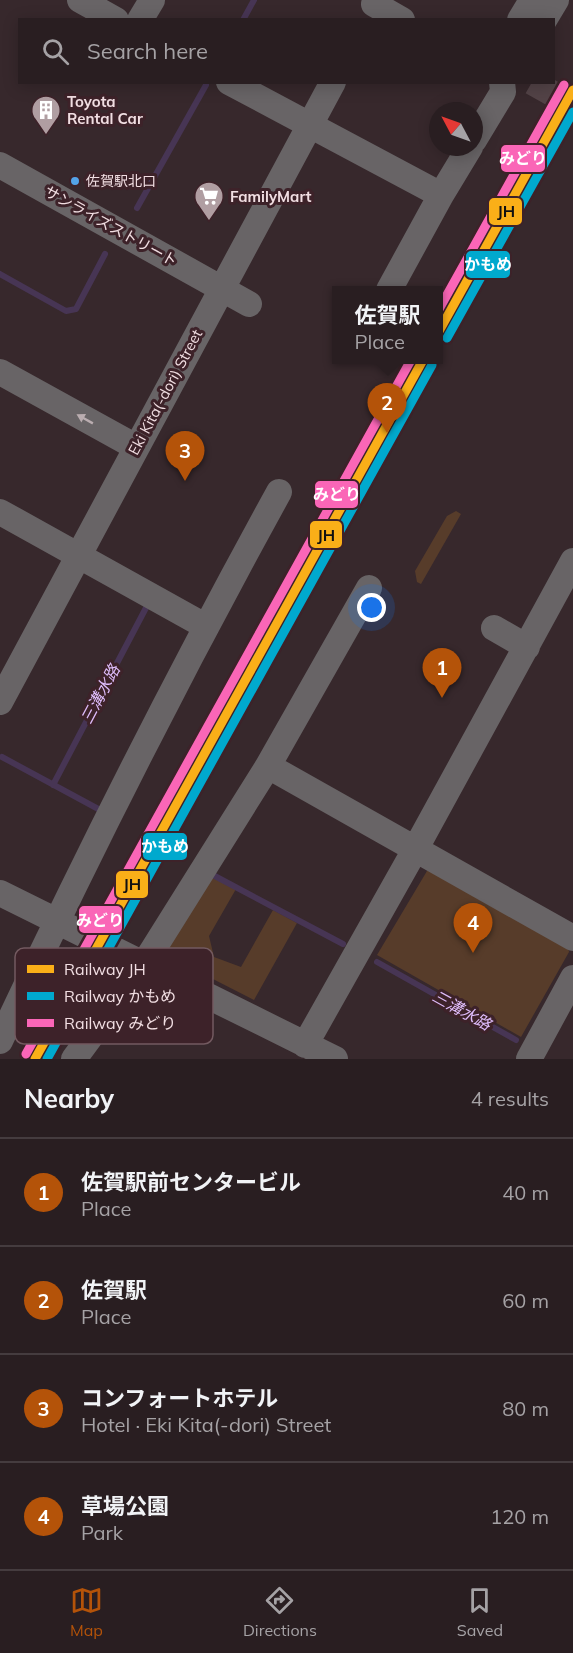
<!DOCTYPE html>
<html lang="en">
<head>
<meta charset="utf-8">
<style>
  :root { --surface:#291e21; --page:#352b2e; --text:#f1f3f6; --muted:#a5a2a5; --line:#453c3f; --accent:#b45309 }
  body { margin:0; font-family:Mulish,"Noto Sans JP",sans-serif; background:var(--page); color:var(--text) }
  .compass { position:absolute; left:429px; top:102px; width:54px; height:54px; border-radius:50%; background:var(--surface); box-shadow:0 3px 15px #0003; rotate:311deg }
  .you { position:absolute; left:372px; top:608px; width:21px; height:21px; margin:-15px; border:4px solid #fff; border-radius:50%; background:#1a73e8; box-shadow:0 0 0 9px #1a73e833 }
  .badge { display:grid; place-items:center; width:39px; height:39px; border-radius:50%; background:var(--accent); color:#fff; font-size:20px; font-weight:700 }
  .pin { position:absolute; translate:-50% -50px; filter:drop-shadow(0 2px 3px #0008) }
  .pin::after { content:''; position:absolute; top:32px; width:21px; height:18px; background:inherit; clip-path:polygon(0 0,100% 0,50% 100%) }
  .popup { position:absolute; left:332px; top:286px; width:111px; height:78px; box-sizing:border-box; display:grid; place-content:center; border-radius:0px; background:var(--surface); filter:drop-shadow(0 2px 4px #0005); font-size:20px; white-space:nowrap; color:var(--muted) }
  .popup b { font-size:22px; color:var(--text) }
  .popup::after { content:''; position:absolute; left:50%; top:100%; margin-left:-12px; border:12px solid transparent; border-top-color:var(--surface) }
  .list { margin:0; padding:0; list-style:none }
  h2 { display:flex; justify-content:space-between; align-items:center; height:78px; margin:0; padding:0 24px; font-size:26px }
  h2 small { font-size:20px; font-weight:400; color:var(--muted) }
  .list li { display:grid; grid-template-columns:39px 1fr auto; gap:18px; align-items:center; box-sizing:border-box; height:108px; padding:0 24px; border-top:2px solid var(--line) }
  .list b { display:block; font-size:22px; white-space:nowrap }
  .list p { margin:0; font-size:20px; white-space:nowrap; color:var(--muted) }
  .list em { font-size:20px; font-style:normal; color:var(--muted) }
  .icon { flex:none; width:33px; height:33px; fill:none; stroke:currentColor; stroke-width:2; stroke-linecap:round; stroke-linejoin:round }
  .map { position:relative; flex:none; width:573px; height:1059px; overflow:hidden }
  .search { position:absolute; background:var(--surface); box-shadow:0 3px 15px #0003; left:18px; right:18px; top:18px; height:66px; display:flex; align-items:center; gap:15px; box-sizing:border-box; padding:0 21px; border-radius:0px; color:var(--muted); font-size:22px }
  .sheet { height:510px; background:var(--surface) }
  nav { display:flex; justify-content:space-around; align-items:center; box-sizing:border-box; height:84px; border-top:2px solid var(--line); background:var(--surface); font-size:16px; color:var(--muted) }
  nav a { display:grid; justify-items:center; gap:3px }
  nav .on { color:var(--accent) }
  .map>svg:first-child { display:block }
  .green { fill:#573c2a }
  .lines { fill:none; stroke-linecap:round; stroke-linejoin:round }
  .stream { stroke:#473554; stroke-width:6 }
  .minor-tunnel { stroke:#534347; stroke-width:26; stroke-dasharray:26 13; stroke-linecap:butt }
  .minor { stroke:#686466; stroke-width:26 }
  .rail-1-casing { stroke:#3d2229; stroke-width:14 }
  .rail-2-casing { stroke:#3d2229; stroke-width:14 }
  .rail-3-casing { stroke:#3d2229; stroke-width:14 }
  .rail-1 { stroke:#faaf18; stroke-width:9 }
  .rail-2 { stroke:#00a9ce; stroke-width:9 }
  .rail-3 { stroke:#fa66b7; stroke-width:9 }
  .oneway { fill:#baadb0 }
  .bus-dot { fill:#53a3e8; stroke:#3d2229; stroke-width:2 }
  .labels { text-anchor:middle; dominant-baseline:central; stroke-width:6; stroke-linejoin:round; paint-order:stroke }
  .bus-label { font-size:14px; fill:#f1dee2; stroke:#3d2229; text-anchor:start }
  .poi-label { font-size:15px; font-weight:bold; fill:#f1dee2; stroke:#3d2229; text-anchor:start }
  .street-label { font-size:15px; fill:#f1dee2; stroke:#3d2229 }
  .water-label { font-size:16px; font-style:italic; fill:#debcfa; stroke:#3d2229 }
  .key { fill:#3d2229; stroke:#735a60; stroke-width:1.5 }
  .key-label { font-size:16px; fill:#f1dee2 }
  .line-badge { stroke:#3d2229; stroke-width:2 }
  .badge-label { font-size:16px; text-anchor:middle; font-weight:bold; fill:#fff }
  .pale-badge-label { font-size:16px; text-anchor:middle; font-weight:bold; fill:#111 }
</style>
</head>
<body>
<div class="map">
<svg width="573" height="1059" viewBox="0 0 573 1059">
  <rect width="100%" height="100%" fill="#37282c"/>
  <path class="green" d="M456 511 461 514 421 584 417 582 415 571 447 516Z
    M436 869 567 942 569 952 521 1037 377 955 427 871Z
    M209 875 236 889 209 936 214 957 241 967 273 910 297 923 254 1000 168 956 165 946Z"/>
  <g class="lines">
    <path class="stream" d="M243 20 254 0
      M137 208 206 85
      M0 274 66 311 76 309 105 254
      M2 757 102 811
      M53 785 148 604 146 603
      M211 874 343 944
      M377 962 516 1040"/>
    <path class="minor-tunnel" d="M532 82 573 105"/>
    <path class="minor" d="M80 0 116 20
      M374 4 402 20
      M140 20 152 0
      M520 20 532 0
      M544 20 556 0
      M229 82 441 195
      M474 140 503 92 502 82
      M0 165 249 304
      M389 290 441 195 470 147
      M0 372 136 447
      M0 512 205 626
      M494 628 527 647
      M0 702 333 82
      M268 766 573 938
      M0 893 335 1059
      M0 1041C87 855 180 672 279 492
      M305 1045 416 848 573 561
      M74 1059 144 964 268 766 369 588
      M529 1059 573 978"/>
    <g class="rail-1-casing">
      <path id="rail-1" d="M438 333 573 90
        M35 1059 423 360"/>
    </g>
    <g class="rail-2-casing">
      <path id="rail-2" d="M447 338 573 112
        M47 1059 432 365"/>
    </g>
    <g class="rail-3-casing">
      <path id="rail-3" d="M438 311 564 85
        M26 1054 411 360"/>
    </g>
    <use href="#rail-1" class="rail-1"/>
    <use href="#rail-2" class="rail-2"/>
    <use href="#rail-3" class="rail-3"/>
  </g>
  <defs><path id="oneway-solid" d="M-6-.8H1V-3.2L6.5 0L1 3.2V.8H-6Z" transform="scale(1.5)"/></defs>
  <use class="oneway" href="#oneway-solid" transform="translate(85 419) rotate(-151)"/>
  <defs>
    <g id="building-pin" transform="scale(1.5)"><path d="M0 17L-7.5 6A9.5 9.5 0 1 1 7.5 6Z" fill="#b09ea2" stroke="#3d2229"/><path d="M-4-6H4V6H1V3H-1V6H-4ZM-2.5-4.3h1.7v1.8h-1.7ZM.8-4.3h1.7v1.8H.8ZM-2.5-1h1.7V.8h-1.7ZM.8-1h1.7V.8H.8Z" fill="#fff"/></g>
    <g id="supermarket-pin" transform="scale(1.5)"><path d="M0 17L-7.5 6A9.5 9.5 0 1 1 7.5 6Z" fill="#b09ea2" stroke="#3d2229"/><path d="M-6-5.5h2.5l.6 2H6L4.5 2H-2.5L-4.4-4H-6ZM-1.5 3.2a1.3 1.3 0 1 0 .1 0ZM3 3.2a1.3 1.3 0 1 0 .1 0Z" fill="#fff"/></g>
  </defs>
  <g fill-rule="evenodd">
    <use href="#building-pin" x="46" y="110"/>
    <use href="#supermarket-pin" x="209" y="196"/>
  </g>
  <circle class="bus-dot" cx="75" cy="181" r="5"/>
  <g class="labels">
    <g class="bus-label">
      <text x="86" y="181">佐賀駅北口</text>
    </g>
    <g class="poi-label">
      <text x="67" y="101">Toyota<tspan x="67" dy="17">Rental Car</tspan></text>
      <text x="230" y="196">FamilyMart</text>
    </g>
    <g class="street-label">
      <text transform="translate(111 226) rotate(29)">サンライズストリート</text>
      <text transform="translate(165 392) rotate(-62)">Eki Kita(-dori) Street</text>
    </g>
    <g class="water-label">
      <text transform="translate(100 694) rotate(-62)">三溝水路</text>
      <text transform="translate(462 1010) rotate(29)">三溝水路</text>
    </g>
  </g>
  <rect x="15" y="948" width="198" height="96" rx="9" class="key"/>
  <rect x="27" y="965" width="27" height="8" fill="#faaf18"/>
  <rect x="27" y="992" width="27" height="8" fill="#00a9ce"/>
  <rect x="27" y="1019" width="27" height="8" fill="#fa66b7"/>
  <g class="key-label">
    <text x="64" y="975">Railway JH</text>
    <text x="64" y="1002">Railway かもめ</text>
    <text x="64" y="1029">Railway みどり</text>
  </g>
  <g class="line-badge">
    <rect x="500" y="144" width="46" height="29" rx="6" fill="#fa66b7"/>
    <rect x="488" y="197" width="35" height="29" rx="6" fill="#faaf18"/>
    <rect x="465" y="250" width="46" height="29" rx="6" fill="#00a9ce"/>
    <rect x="314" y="480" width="45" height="29" rx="6" fill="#fa66b7"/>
    <rect x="309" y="520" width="34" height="29" rx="6" fill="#faaf18"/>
    <rect x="142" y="832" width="46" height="29" rx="6" fill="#00a9ce"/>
    <rect x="115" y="870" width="34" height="29" rx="6" fill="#faaf18"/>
    <rect x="78" y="905" width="45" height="29" rx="6" fill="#fa66b7"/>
  </g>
  <g class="badge-label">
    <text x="523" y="164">みどり</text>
    <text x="488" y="270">かもめ</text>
    <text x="337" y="500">みどり</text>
    <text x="165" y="852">かもめ</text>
    <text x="100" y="926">みどり</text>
  </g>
  <g class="pale-badge-label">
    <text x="506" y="217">JH</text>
    <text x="326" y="541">JH</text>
    <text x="132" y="890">JH</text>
  </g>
</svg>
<svg class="compass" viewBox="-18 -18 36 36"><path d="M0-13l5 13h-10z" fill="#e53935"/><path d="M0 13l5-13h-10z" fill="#a5a2a5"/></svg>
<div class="you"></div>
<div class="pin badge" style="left:442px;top:698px">1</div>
<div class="pin badge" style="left:387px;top:433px">2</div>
<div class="popup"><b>佐賀駅</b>Place</div>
<div class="pin badge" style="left:185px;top:481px">3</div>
<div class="pin badge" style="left:473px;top:953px">4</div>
<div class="search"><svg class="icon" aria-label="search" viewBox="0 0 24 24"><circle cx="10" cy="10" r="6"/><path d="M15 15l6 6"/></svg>Search here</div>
</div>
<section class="sheet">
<h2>Nearby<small>4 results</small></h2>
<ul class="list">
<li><span class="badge">1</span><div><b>佐賀駅前センタービル</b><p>Place</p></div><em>40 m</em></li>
<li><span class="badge">2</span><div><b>佐賀駅</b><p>Place</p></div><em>60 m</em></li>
<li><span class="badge">3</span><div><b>コンフォートホテル</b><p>Hotel · Eki Kita(-dori) Street</p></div><em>80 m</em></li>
<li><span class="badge">4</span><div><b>草場公園</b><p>Park</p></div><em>120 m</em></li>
</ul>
</section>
<nav>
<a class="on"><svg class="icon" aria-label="map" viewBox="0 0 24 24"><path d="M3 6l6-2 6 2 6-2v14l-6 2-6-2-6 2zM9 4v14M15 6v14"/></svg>Map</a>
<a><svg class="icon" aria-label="directions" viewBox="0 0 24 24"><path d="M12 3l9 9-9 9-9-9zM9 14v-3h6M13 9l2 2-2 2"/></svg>Directions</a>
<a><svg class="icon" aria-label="saved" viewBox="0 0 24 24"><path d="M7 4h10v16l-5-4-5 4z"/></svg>Saved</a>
</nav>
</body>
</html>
